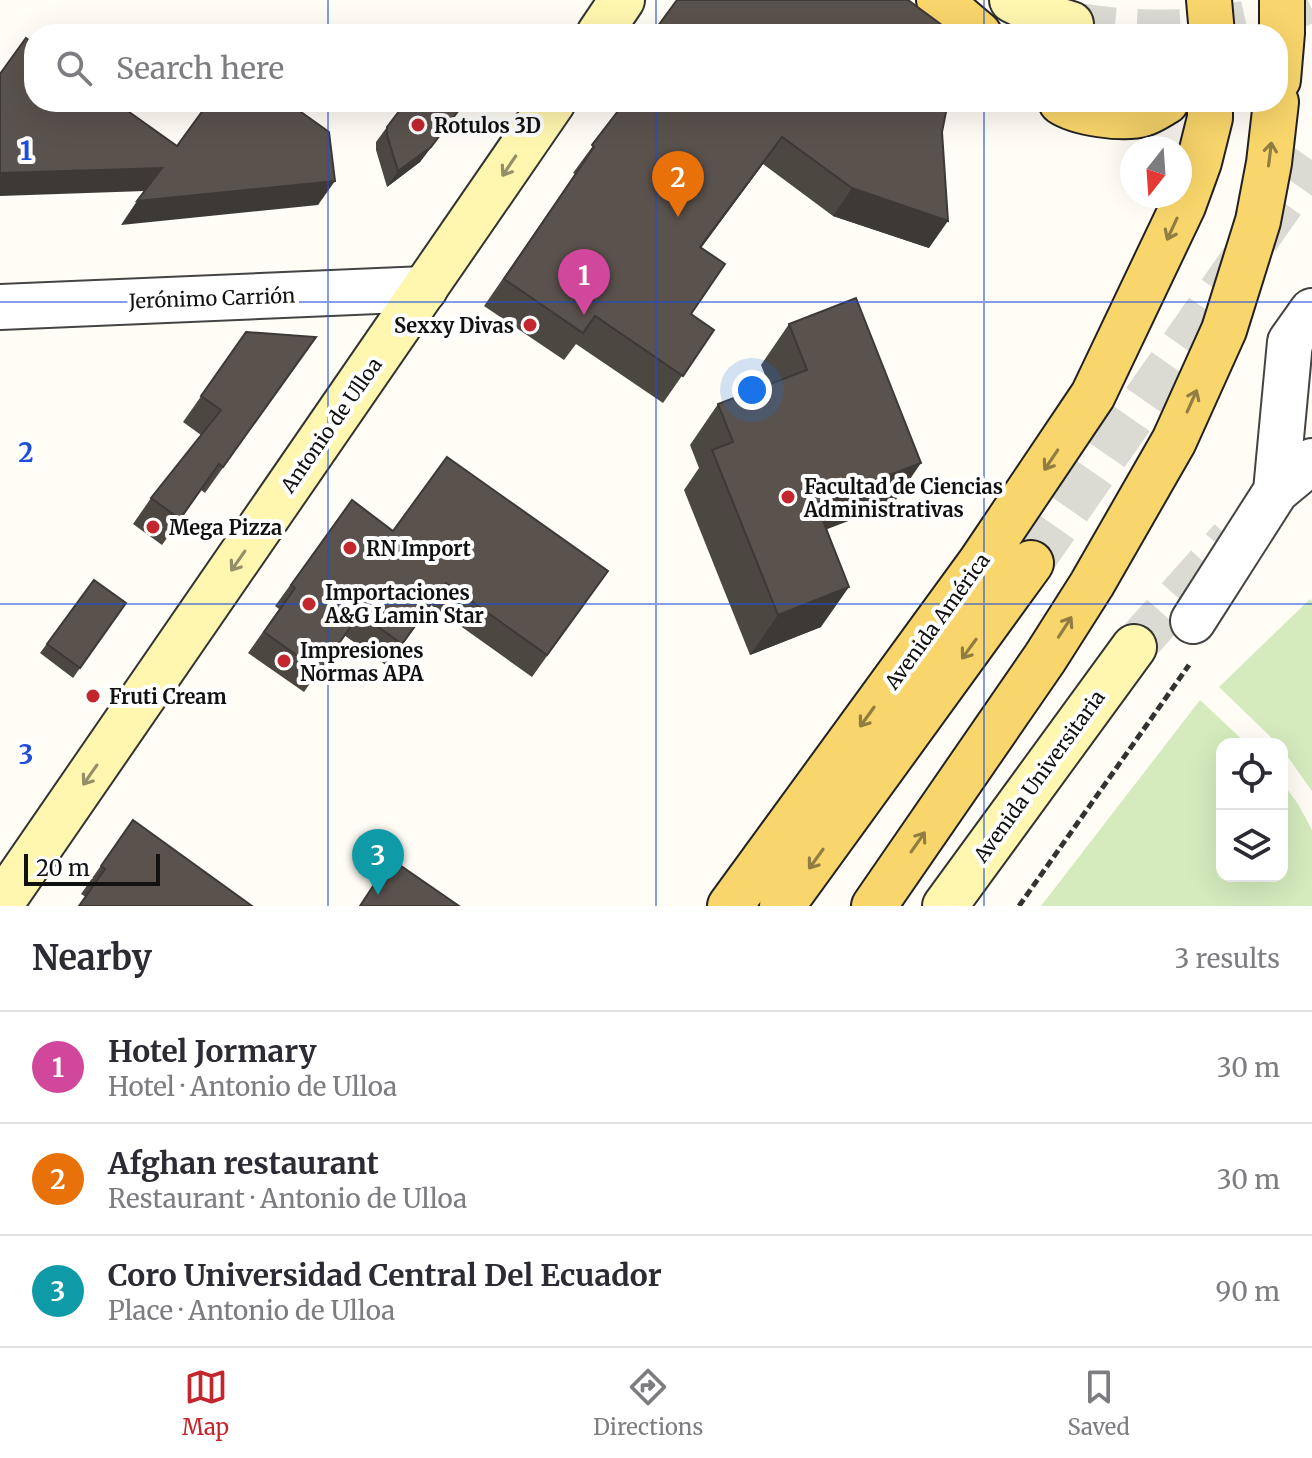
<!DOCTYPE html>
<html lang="en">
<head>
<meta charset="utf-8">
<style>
  :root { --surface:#fff; --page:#f7f7f7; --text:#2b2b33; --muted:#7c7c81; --line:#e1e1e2; --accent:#c4262e }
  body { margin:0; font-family:Merriweather,serif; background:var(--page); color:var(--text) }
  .controls { position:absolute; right:24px; bottom:24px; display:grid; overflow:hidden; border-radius:16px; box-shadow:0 8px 32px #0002 }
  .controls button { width:72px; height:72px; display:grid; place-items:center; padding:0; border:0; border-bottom:2px solid var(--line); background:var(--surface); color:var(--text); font:40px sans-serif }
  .compass { position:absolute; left:1120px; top:136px; width:72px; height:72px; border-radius:50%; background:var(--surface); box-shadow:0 8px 32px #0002; rotate:197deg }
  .scale { position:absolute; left:24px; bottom:20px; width:136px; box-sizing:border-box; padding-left:8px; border:4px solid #111; border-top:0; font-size:22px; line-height:28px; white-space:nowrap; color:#111; -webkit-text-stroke:6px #fff; paint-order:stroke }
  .you { position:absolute; left:752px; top:390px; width:28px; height:28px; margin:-20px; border:6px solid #fff; border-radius:50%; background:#1a73e8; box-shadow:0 0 0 12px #1a73e833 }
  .badge { display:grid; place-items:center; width:52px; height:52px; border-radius:50%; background:var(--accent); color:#fff; font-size:26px; font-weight:700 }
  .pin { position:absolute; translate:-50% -66px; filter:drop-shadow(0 2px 4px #0008) }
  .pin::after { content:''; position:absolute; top:42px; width:28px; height:24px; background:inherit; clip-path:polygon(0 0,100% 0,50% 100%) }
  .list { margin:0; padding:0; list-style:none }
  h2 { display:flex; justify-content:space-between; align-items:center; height:104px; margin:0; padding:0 32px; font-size:34px }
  h2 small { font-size:26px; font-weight:400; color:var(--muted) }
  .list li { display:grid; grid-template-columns:52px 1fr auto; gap:24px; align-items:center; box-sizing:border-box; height:112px; padding:0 32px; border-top:2px solid var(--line) }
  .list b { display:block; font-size:30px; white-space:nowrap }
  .list p { margin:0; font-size:26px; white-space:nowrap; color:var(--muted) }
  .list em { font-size:26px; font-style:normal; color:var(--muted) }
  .icon { flex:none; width:44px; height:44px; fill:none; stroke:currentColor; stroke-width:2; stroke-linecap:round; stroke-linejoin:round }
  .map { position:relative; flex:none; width:1312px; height:906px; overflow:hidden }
  .search { position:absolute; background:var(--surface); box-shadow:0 8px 32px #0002; left:24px; right:24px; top:24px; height:88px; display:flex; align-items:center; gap:20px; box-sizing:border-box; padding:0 28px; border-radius:32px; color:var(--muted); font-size:30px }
  .sheet { height:440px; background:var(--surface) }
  nav { display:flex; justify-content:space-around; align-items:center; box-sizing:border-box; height:112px; border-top:2px solid var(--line); background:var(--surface); font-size:22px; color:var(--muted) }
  nav a { display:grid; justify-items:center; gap:4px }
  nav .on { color:var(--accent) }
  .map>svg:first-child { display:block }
  .green { fill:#d5ebbd }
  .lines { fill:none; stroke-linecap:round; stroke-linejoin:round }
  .secondary-tunnel { stroke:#dbdad3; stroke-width:44; stroke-dasharray:44 22; stroke-linecap:butt }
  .primary-tunnel { stroke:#dbdad3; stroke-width:44; stroke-dasharray:44 22; stroke-linecap:butt }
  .street-casing { stroke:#444; stroke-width:48 }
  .secondary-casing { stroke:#333; stroke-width:48 }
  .primary-casing { stroke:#222; stroke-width:48 }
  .path { stroke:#333; stroke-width:5; stroke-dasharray:8 4; stroke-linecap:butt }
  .street { stroke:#fff; stroke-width:44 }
  .secondary { stroke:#fff6b0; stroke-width:44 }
  .primary { stroke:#f9d66b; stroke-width:44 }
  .wall { fill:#4d4742 }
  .shaded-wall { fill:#3f3936 }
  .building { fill:#5a524d; stroke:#3f3936; stroke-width:2 }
  .oneway { stroke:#917d42 }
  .oneway2 { stroke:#948f68 }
  .grid { fill:none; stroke:#1d4ed8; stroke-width:2; stroke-opacity:0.55 }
  .poi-dot { fill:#c4262e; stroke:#fff; stroke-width:3 }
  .labels { text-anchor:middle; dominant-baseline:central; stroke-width:8; stroke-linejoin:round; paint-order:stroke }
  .poi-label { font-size:20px; font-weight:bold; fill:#111; stroke:#fff; text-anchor:start }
  .street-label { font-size:20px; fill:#111; stroke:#fff }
  .grid-label { font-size:26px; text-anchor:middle; font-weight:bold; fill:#1d4ed8; stroke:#fff; stroke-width:8; stroke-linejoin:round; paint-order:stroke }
</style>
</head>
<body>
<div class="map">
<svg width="1312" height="906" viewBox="0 0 1312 906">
  <rect width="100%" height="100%" fill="#fffdf5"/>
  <path class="green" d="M1310 599 1312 601V791L1282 749V744H1278L1219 687Z
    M1200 700 1247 744H1222V876H1282V782L1298 804 1312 830V906H1041Z"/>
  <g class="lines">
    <path class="secondary-tunnel" d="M1071 24C1150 37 1237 36 1311 0
      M1134 647 1231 539"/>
    <path class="primary-tunnel" d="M1031 563 1312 160"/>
    <g class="street-casing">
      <path id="street" d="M0 307 425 289
        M1276 491 1290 342 1312 311
        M1193 621 1276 491 1312 461"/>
    </g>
    <g class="secondary-casing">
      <path id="secondary" d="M1012 0 1044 16 1071 24
        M599 34 622 0
        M0 905 553 102
        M945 906 1134 647"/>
    </g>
    <g class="primary-casing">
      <path id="primary" d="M939 0 979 34
        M1209 0 1212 34
        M1278 80 1282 33V0
        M1061 102C1077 113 1123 120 1143 114 1150 112 1159 106 1166 102
        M730 906 980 563 1093 395 1183 206 1199 162 1210 118V102
        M782 906 1031 563
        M874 906 1045 658 1092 584 1174 441 1224 330 1258 221 1269 163 1276 102"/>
    </g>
    <path class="path" d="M1019 906 1189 665"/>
    <use href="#street" class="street"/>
    <use href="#secondary" class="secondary"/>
    <use href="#primary" class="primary"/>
  </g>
  <path class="wall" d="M465 102 420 162 387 187 376 150V142L387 127Z
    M625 102 942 132 929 248 833 216 763 164 701 248 691 314 714 330 663 403 576 344 564 360 484 306 575 174 573 173Z
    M789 324 893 504 826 529 821 627 750 655 684 490 699 468 690 445 718 404 769 385 761 365Z
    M246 332 316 337 205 493 201 490 162 545 133 524 151 498 201 435 183 422Z
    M352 500 393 531 608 571 532 677 431 605 387 666 344 635 304 692 248 653 279 609 275 606Z
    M94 580 126 603 73 678 40 653Z
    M133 820 252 906 86 897 81 894Z"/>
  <path class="shaded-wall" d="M465 102 420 162 387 187 398 171Z
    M782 137 763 164 681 275 700 247Z
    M162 168 145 191 0 196V173Z
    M335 181 318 205 121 225 137 201Z
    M852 188 948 221 929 248 833 216Z
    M921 463 893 504 788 544 816 503Z
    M849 587 821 627 750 655 778 615Z"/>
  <path class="building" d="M677 0H908L954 34H652Z
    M26 38 34 44V102H115L177 146 209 102H287L329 132 335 181 137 201 162 168 0 173V74Z
    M406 102H465L431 147 398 171 387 135V127Z
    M625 102H948L942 132 948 221 852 188 782 137 700 247 725 264 691 314 714 330 683 376 595 316 583 333 504 279 594 147 592 145Z
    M856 298 921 463 816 503 849 587 778 615 712 450 733 442 718 404 807 370 789 324Z
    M246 332 316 337 223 467 219 464 180 519 151 498 221 410 201 396Z
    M447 457 608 571 547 655 446 583 402 644 360 614 319 671 264 632 295 588 291 585 352 500 393 531Z
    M94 580 126 603 80 668 47 644Z
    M133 820 252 906H79L105 869 101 866Z
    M391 859 459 906H360Z"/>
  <defs><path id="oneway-shaft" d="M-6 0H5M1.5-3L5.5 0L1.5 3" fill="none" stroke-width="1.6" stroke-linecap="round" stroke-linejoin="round" transform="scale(2)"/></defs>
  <g class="oneway">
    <use href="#oneway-shaft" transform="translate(1270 154) rotate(-83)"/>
    <use href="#oneway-shaft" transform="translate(1172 229) rotate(115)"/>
    <use href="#oneway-shaft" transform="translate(1192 401) rotate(-66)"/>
    <use href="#oneway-shaft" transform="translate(1051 460) rotate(124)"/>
    <use href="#oneway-shaft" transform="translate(1065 627) rotate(-57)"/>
    <use href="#oneway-shaft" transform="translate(969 649) rotate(126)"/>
    <use href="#oneway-shaft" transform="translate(867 717) rotate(126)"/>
    <use href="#oneway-shaft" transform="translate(918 842) rotate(-55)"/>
    <use href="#oneway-shaft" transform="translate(816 859) rotate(126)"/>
  </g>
  <g class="oneway2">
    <use href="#oneway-shaft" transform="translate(509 166) rotate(124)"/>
    <use href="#oneway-shaft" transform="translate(238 561) rotate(125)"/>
    <use href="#oneway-shaft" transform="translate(90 775) rotate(125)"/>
  </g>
  <path class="grid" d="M328 0V34M656 0V34M984 0V34M328 102V906M656 102V906M984 102V906M0 302H1312M0 604H1312"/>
  <g class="poi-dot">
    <circle cx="418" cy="125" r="8"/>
    <circle cx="530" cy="325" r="8"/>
    <circle cx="788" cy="497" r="8"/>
    <circle cx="153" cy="527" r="8"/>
    <circle cx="350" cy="548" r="8"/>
    <circle cx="309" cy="604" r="8"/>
    <circle cx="284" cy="661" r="8"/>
    <circle cx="93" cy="696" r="8"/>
  </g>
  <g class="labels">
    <g class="poi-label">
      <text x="434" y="125">Rotulos 3D</text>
      <text x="514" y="325" text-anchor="end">Sexxy Divas</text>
      <text x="804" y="486">Facultad de Ciencias<tspan x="804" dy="23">Administrativas</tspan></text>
      <text x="169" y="527">Mega Pizza</text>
      <text x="366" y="548">RN Import</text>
      <text x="325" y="592">Importaciones<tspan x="325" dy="23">A&amp;G Lamin Star</tspan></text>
      <text x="300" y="650">Impresiones<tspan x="300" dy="23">Normas APA</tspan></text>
      <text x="109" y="696">Fruti Cream</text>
    </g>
    <g class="street-label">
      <text transform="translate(212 298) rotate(-2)">Jerónimo Carrión</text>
      <text transform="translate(331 425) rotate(-55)">Antonio de Ulloa</text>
      <text transform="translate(937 621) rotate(-54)">Avenida América</text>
      <text transform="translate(1039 776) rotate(-54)">Avenida Universitaria</text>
    </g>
  </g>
  <g class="grid-label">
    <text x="26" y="160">1</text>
    <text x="26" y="462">2</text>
    <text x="26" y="764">3</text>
  </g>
</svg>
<div class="controls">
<button><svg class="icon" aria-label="locate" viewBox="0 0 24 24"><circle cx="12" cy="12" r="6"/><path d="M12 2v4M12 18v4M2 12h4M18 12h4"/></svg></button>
<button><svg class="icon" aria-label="layers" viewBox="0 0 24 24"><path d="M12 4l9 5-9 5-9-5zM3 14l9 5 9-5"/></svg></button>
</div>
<svg class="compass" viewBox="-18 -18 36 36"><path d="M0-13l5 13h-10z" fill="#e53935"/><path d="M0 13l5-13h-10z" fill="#7c7c81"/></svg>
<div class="scale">20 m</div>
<div class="you"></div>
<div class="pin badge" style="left:584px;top:315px;background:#d1479c">1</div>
<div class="pin badge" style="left:678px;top:217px;background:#e8710a">2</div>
<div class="pin badge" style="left:378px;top:895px;background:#0f9aa8">3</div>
<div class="search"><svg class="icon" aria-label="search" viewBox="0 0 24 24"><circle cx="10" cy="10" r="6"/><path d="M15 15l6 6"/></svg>Search here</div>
</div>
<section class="sheet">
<h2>Nearby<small>3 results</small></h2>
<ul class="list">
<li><span class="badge" style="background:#d1479c">1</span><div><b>Hotel Jormary</b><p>Hotel · Antonio de Ulloa</p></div><em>30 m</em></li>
<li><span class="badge" style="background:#e8710a">2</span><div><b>Afghan restaurant</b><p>Restaurant · Antonio de Ulloa</p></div><em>30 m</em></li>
<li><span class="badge" style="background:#0f9aa8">3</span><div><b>Coro Universidad Central Del Ecuador</b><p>Place · Antonio de Ulloa</p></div><em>90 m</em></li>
</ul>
</section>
<nav>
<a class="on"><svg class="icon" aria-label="map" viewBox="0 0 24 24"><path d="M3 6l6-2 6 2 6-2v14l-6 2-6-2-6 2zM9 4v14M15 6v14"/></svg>Map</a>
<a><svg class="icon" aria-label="directions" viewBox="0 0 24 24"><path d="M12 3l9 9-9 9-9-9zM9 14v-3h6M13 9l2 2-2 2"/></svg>Directions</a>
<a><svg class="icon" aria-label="saved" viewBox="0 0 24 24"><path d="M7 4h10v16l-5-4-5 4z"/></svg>Saved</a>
</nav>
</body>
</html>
